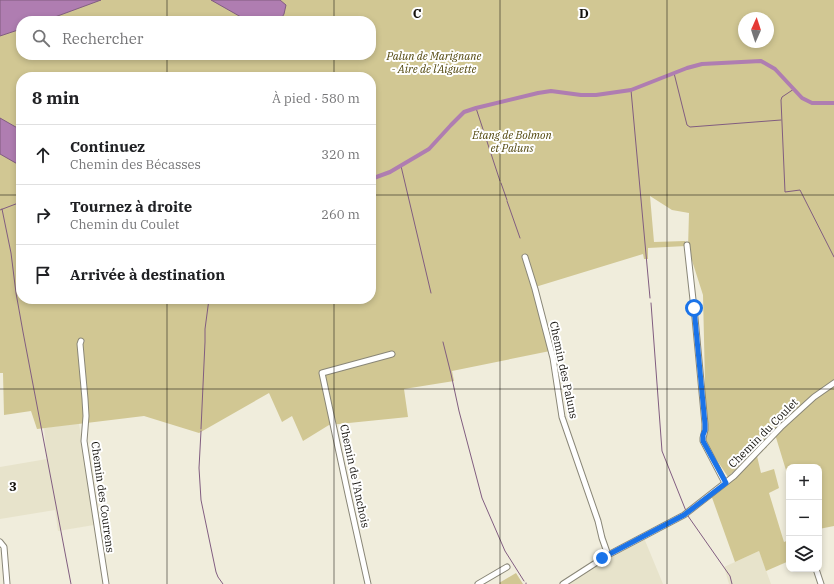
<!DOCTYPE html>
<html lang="fr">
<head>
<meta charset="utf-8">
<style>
  :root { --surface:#fff; --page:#f6f6f6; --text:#202124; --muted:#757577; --line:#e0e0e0 }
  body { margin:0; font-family:"IBM Plex Serif",serif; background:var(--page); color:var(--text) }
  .controls { position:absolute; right:12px; bottom:12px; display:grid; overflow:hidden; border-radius:8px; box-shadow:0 2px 6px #0003 }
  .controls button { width:36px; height:36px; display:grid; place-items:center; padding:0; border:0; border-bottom:1px solid var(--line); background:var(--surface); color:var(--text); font:20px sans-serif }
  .compass { position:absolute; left:738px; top:12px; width:36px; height:36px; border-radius:50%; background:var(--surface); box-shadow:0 2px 6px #0003; rotate:3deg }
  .stop { position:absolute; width:12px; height:12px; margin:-9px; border:3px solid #1a73e8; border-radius:50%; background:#fff }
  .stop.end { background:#1a73e8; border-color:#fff; box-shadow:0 1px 4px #0008 }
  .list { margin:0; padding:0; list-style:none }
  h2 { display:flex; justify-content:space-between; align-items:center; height:52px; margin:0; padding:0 16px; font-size:17px }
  h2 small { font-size:13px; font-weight:400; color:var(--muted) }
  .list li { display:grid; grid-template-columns:26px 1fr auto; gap:12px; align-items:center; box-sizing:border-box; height:60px; padding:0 16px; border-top:1px solid var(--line) }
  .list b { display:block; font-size:15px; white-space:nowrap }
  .list p { margin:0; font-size:13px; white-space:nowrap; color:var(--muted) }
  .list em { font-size:13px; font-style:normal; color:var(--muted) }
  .icon { flex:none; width:22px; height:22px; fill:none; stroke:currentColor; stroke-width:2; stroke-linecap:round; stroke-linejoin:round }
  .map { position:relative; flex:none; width:834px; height:584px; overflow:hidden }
  .search { position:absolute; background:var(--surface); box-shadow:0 2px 6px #0003; left:16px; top:16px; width:360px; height:44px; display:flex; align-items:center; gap:10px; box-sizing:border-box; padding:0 14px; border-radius:16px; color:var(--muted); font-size:15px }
  .panel { position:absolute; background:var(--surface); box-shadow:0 2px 6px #0003; left:16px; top:72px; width:360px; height:232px; border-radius:16px }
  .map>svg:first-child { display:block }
  .built { fill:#e7e3cb }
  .green { fill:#d1c793; fill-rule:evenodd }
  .water { fill:#af7db1; stroke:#815d80 }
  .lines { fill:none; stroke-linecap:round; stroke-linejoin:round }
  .stream { stroke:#815d80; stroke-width:1 }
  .canal { stroke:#af7db1; stroke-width:4 }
  .minor-casing { stroke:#898677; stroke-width:7 }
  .minor { stroke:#fff; stroke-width:5 }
  .route { stroke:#1a73e8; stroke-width:5 }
  .grid { fill:none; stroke:#15130e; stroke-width:1; stroke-opacity:0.55 }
  .labels { text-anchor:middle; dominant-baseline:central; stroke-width:4; stroke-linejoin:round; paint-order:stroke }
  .park-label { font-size:11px; font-style:italic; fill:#51460c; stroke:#fff }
  .street-label { font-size:11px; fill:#15130e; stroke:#fff }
  .grid-label { font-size:13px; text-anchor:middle; font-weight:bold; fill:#15130e; stroke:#fff; stroke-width:4; stroke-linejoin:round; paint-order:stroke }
</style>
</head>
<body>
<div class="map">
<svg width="834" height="584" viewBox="0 0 834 584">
  <rect width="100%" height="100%" fill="#f0eddc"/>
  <path class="built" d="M79 423 94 525 58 531 55 510 0 519V467L47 459 44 428Z
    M644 538 663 584H569L605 559Z
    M759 551 771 584H729L724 567Z"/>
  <path class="green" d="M0 0H834V526L819 529V467H789V480L774 431 728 477 701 436 705 383 703 295 688 248 689 213 672 210 650 196 654 242 685 241 686 246 648 248V259H644L643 254 532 288 550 351 452 371 454 381 404 389 408 417 329 425 303 441 292 416 282 422 269 393 199 433 144 416 37 429 31 411 4 415 3 373H0ZM744 18H768V42H744ZM21 21H371V55H21ZM21 77H371V299H21Z
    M765 442 767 447 757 456 761 473 774 469 779 488 769 493 784 542 789 540V561L766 571 759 551 735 562 710 492 733 476Z
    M516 573 523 584H500L499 583Z"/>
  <path class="water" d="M0 0H101L44 21H21V29L0 36Z
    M211 0H280L286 5 284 14 280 21H248Z
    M0 118 21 130V166L0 154Z"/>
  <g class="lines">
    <path class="stream" d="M674 73 687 125 690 127 781 120
      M794 89 782 97 781 100 785 192 800 190 834 257
      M631 90 650 298
      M476 108 500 181
      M401 166 431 293
      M501 183 507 200
      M507 201 520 238
      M2 209 11 253 16 293 23 332 71 584
      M0 210 21 202
      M651 303 662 451 686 511
      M443 342 451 374 459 411 482 498 505 551 524 581
      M201 429 205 342V329L209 299
      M201 431 199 468 201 500 216 572 218 577 223 584
      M688 516 730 576 732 584
      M526 583V584"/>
    <path class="canal" d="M371 179 390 172 429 149 451 125 464 112 476 108 538 93 551 91 581 95H596L631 90 687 68 702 64 761 61 775 69 802 98 812 103H834"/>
    <g class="minor-casing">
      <path id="minor" d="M687 245 695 318 705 424V430L703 438V441L725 483
        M525 257 535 289 553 358 562 417 598 521 602 538 608 555
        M81 341 80 344 85 399 86 416 84 441 106 584
        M0 542 4 547 7 584
        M816 569 821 584
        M368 584 348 494 322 373 392 354
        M478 584 507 567
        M563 584 608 555 684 515 734 476 781 427 814 397 834 383"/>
    </g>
    <use href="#minor" class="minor"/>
  </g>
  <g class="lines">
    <path class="route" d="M602 558 684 515 726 483 703 441V435L705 430V424L694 308"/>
  </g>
  <path class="grid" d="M167 0V21M334 0V21M500 0V584M667 0V584M167 55V77M334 55V77M0 195H21M371 195H834M167 299V584M334 299V584M0 389H834"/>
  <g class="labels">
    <g class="park-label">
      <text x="434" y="56">Palun de Marignane<tspan x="434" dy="13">- Aire de l'Aiguette</tspan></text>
      <text x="512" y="135">Étang de Bolmon<tspan x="512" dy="13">et Paluns</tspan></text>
    </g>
    <g class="street-label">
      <text transform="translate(564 370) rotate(78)">Chemin des Paluns</text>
      <text transform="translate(763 433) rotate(-45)">Chemin du Coulet</text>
      <text transform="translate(355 476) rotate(78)">Chemin de l'Anchois</text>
      <text transform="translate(103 497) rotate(82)">Chemin des Courrens</text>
    </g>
  </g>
  <g class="grid-label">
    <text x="417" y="18">C</text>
    <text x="584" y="18">D</text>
    <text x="13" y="491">3</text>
  </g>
</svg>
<div class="controls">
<button>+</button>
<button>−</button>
<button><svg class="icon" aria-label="layers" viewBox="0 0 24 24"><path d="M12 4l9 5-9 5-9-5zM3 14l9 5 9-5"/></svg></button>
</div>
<svg class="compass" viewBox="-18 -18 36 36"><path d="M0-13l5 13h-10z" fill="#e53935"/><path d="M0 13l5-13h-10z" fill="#757577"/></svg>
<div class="stop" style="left:694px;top:308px"></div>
<div class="stop end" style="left:602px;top:558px"></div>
<div class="search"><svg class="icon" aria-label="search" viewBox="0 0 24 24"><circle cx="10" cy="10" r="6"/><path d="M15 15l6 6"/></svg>Rechercher</div>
<section class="panel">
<h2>8 min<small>À pied · 580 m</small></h2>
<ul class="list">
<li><svg class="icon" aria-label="ahead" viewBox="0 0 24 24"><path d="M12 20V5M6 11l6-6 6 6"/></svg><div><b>Continuez</b><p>Chemin des Bécasses</p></div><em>320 m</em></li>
<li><svg class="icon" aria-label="right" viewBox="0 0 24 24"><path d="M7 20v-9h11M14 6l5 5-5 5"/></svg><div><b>Tournez à droite</b><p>Chemin du Coulet</p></div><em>260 m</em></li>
<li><svg class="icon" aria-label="arrive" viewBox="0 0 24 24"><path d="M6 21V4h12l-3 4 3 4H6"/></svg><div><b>Arrivée à destination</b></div></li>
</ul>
</section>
</div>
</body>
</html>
